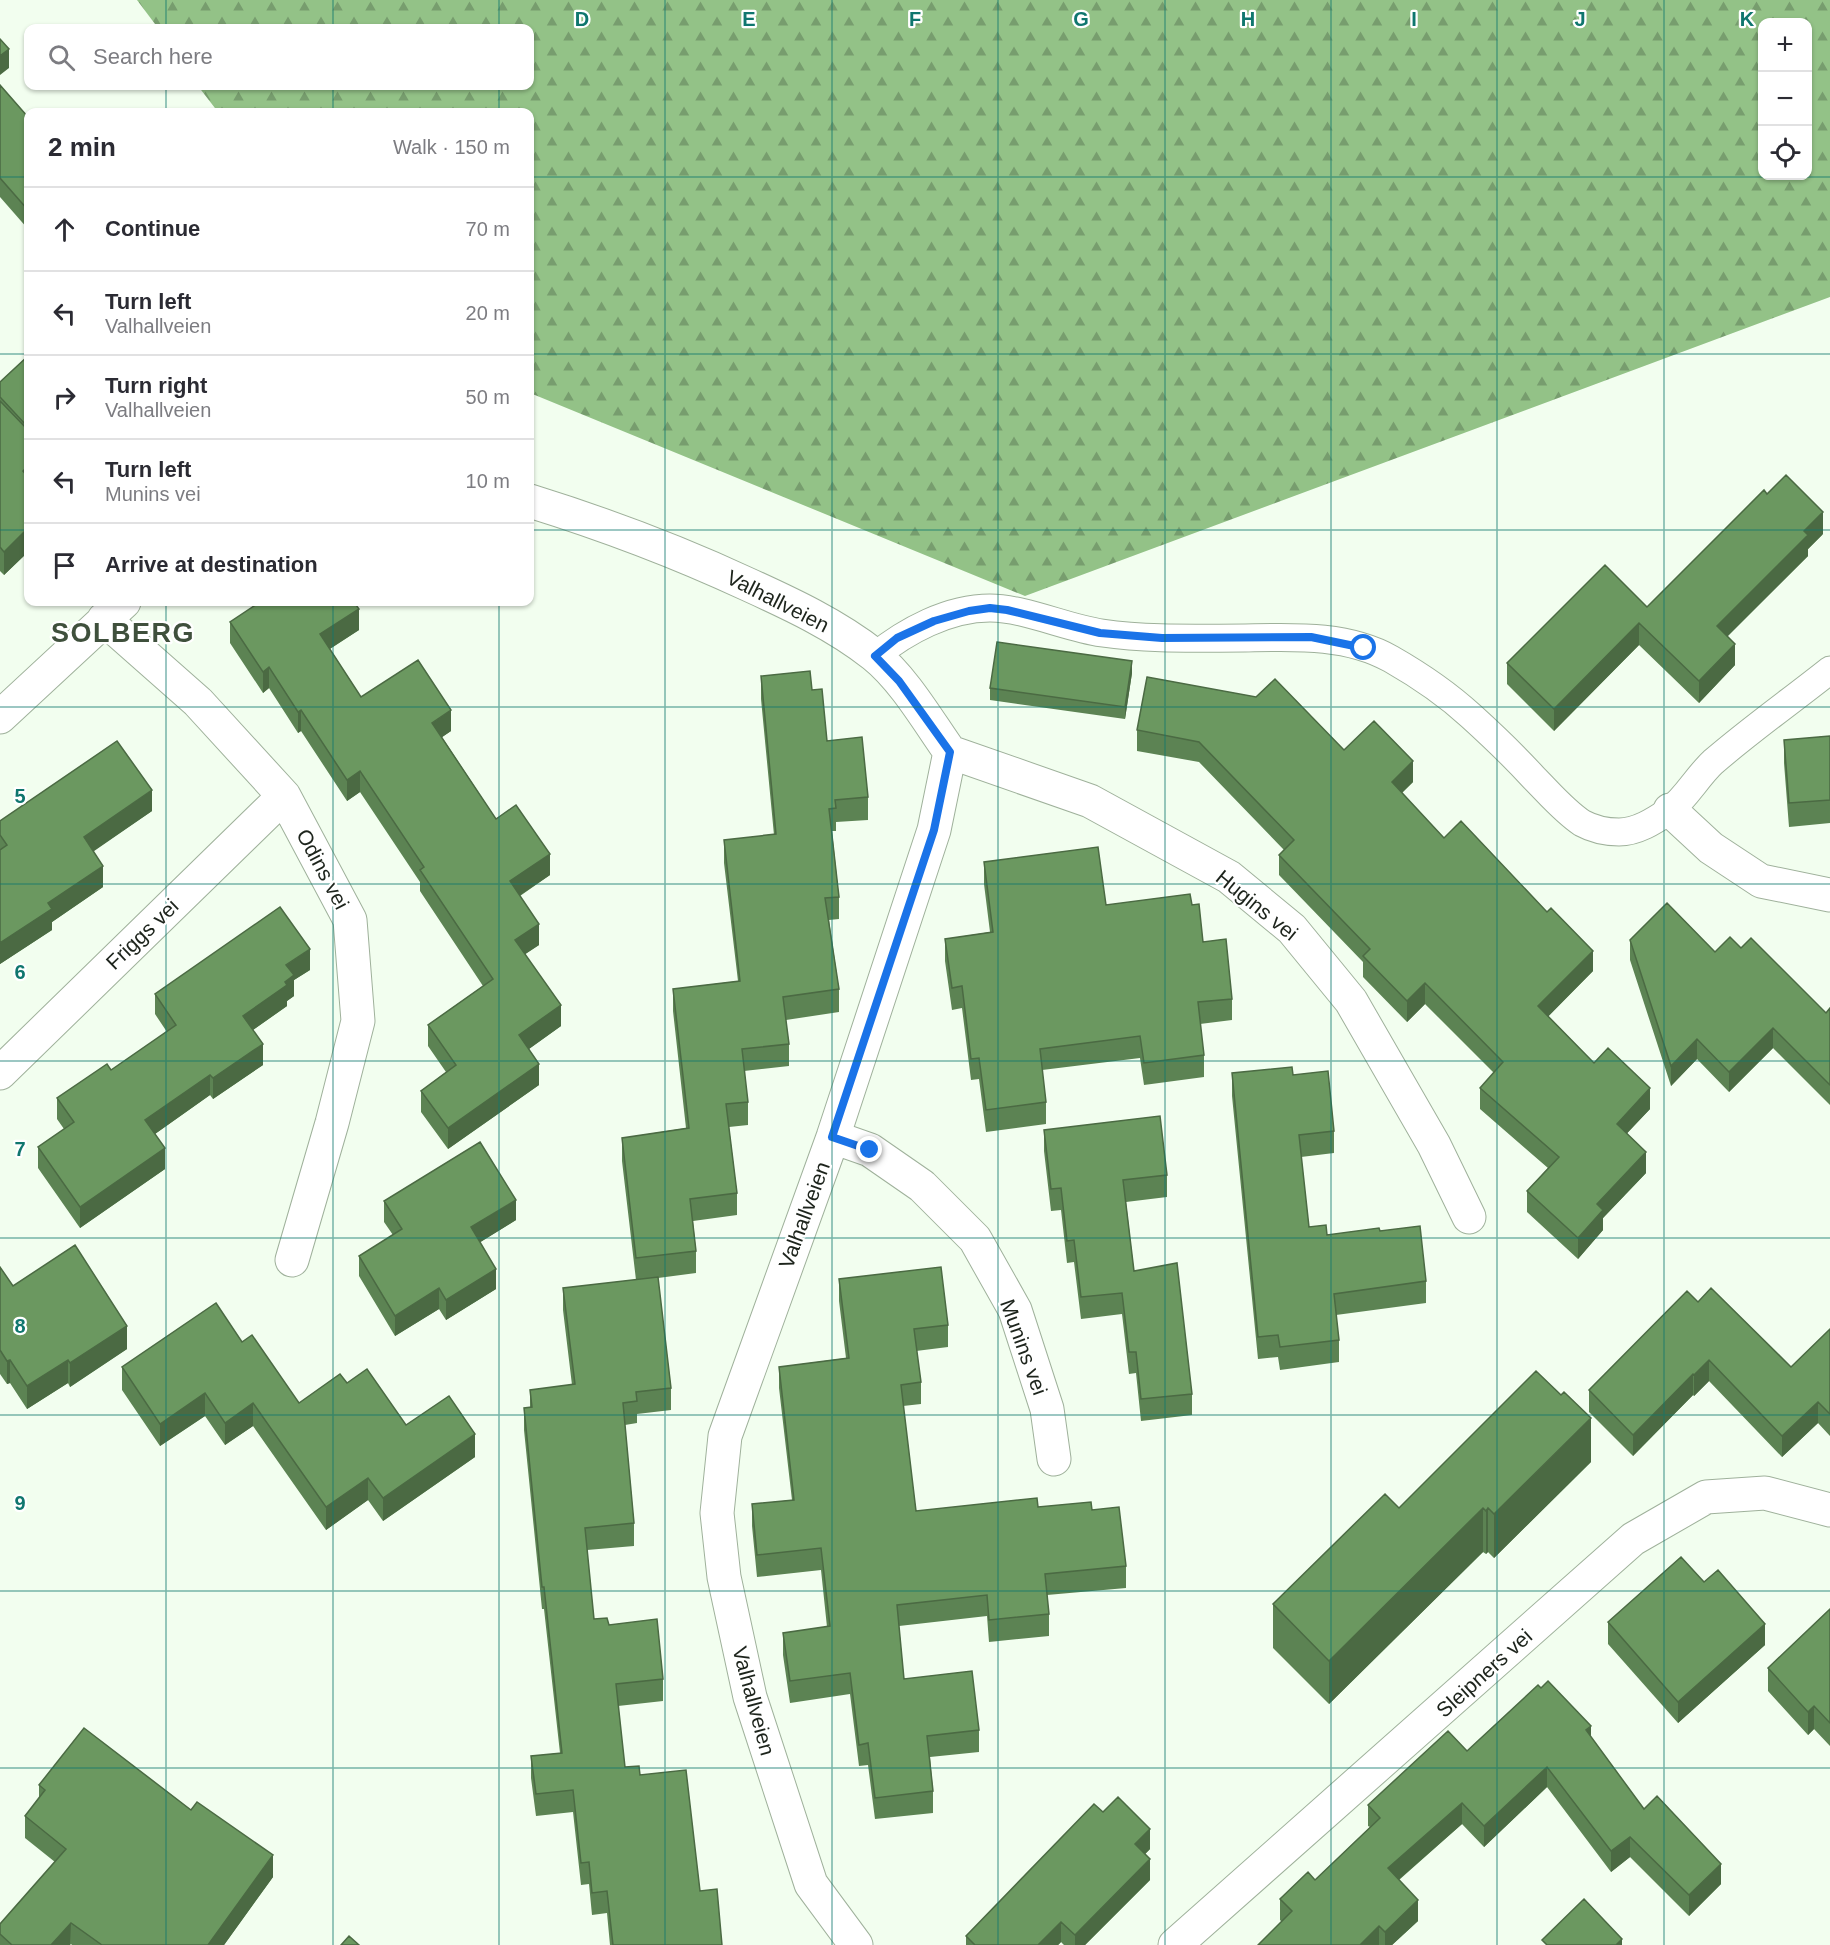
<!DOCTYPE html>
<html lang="en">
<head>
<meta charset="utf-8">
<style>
  :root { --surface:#fff; --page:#f2f2f3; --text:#2b2b33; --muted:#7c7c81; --line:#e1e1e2 }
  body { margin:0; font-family:Helvetica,sans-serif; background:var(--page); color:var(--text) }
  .controls { position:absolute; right:18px; top:18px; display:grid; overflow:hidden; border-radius:12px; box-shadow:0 2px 4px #0004 }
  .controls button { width:54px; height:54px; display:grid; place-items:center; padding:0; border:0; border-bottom:2px solid var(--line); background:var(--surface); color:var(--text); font:30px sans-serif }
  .stop { position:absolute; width:18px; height:18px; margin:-14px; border:4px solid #1a73e8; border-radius:50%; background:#fff }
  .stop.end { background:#1a73e8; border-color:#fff; box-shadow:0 2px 6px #0008 }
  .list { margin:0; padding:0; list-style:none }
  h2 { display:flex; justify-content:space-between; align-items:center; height:78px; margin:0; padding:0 24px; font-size:26px }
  h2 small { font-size:20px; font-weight:400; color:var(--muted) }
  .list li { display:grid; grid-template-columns:39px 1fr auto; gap:18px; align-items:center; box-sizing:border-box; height:84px; padding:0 24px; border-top:2px solid var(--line) }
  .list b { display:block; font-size:22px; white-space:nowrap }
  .list p { margin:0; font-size:20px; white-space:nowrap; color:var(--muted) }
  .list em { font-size:20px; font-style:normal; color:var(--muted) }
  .icon { flex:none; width:33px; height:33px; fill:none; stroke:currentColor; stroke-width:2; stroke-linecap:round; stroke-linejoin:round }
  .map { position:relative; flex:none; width:1830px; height:1945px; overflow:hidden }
  .search { position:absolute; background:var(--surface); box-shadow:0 2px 4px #0004; left:24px; top:24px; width:510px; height:66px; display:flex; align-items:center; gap:15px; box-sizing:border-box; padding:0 21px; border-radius:12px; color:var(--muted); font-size:22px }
  .panel { position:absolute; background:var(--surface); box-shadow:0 2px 4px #0004; left:24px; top:108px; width:510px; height:498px; border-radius:12px }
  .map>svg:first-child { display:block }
  .forest { fill:url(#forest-firs); fill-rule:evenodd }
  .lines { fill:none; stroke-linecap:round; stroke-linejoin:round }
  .lane-casing { stroke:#9fb19b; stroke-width:29 }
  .street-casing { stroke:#9fb19b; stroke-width:35 }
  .lane { stroke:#fff; stroke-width:27 }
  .street { stroke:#fff; stroke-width:33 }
  .wall { fill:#5c8353 }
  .shaded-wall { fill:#4b6a43 }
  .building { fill:#6b9860; stroke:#4b6a43; stroke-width:1.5 }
  .route { stroke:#1a73e8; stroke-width:8 }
  .grid { fill:none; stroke:#0f766e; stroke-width:1.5; stroke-opacity:0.55 }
  .labels { text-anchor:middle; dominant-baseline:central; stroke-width:4.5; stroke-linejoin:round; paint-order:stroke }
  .street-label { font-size:21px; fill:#1d241c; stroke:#fff }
  .district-label { font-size:27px; font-weight:bold; letter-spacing:1.5px; fill:#3f503c; stroke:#fff }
  .grid-label { font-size:20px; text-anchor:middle; font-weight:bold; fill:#0f766e; stroke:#fff; stroke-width:4.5; stroke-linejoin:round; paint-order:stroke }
</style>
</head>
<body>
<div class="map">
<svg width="1830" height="1945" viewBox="0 0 1830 1945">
  <defs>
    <pattern id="forest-firs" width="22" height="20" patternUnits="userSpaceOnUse" patternTransform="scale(1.5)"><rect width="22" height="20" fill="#93c287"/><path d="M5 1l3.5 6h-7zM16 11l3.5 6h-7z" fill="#779d6e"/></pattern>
  </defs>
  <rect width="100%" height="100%" fill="#f2feef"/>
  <path class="forest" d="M137 0H1830V297L1025 596 530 393V112H218L198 86H530V28H158ZM1762 22H1808V176H1762Z"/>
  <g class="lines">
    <g class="lane-casing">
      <path id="lane" d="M875 656C906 631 948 608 990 608 1024 608 1067 628 1102 633 1150 640 1198 638 1245 638 1293 637 1347 634 1391 659 1419 675 1447 694 1471 716 1493 736 1514 756 1534 778 1549 793 1564 811 1582 823 1593 829 1607 832 1619 832 1637 832 1654 821 1669 811 1686 798 1697 777 1713 762 1750 730 1791 701 1830 670"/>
    </g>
    <g class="street-casing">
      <path id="street" d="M530 501C604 524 676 551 747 584 791 604 836 625 874 655 904 679 928 721 950 752L934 830 833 1137 725 1436 717 1513 724 1577 750 1697 811 1884 856 1945
        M104 619 198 702 284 796 350 920 358 1021 332 1123 292 1260
        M0 717 124 602
        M950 752 1090 801 1229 877 1292 929 1351 1001 1434 1145 1469 1217
        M1670 810 1711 848 1761 881 1830 895
        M0 1073 284 796
        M833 1137 870 1150 922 1186 975 1239 1015 1310 1047 1409 1054 1459
        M1175 1945 1633 1539 1706 1497 1765 1493 1830 1510"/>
    </g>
    <use href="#lane" class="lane"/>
    <use href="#street" class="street"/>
  </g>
  <path class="wall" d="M0 85 28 117V229L0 197Z
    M28 356V552L4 575 0 571V382Z
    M1823 534 1808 549V556L1727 636 1735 665 1699 703 1639 645 1554 731 1507 684V663L1647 607Z
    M230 622 359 630 330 649 361 697 451 731 442 737 496 819 550 875 520 896 539 945 525 954 561 1026 529 1049 539 1085 448 1149 421 1112V1091L446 1072 428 1046V1025L483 986 420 891V882L360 792 347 801 301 731 298 733 269 688 263 693 230 643Z
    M1132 673 1125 719 990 700V688Z
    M761 676 812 690 827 741 868 797V820L836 822V831H832L839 897V919L829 920 839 989V1012L786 1020 789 1044V1066L744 1071 748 1102V1125L729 1127 737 1193V1215L693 1221 696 1251V1273L658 1278 671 1388V1410L637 1414V1423L625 1425 634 1523V1546L587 1550 594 1619 609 1625 663 1679V1701L618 1706 625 1767 640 1775 700 1891 722 1945H610L607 1913 592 1915 589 1884 581 1885 573 1812 536 1816 531 1778V1756L560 1753 544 1609H542L524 1430V1408L530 1407V1390L572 1385 563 1310V1288L636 1280 622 1161V1138L686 1128 673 1011V989L738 981 724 863V840L774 835 761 699Z
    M1137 730 1344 750 1413 782 1402 793 1444 838 1593 971 1548 1016 1594 1063 1650 1109 1627 1133 1646 1173 1603 1218V1230L1578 1259 1527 1212V1191L1548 1168 1480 1109V1088L1494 1073 1425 1004 1407 1022 1363 977V962L1279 875V855L1284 850 1199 762 1137 751Z
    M1830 736V823L1789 827 1784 763V740Z
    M152 811 93 851 103 887 52 922V930L0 964V821Z
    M984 862 1106 905H1192L1203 942 1232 999V1020L1200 1024 1204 1055V1077L1144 1085 1140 1058 1042 1070 1046 1102V1124L986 1132 979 1079 971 1080 962 1008 952 1010 945 961V939L990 932 984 884Z
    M1630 940 1715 952 1741 948 1826 1013 1830 1008V1105L1773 1048 1729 1092 1697 1059 1671 1086 1630 960Z
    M310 970 294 980V996L287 1001V1006L253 1030 263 1065 213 1099 210 1095 155 1134 165 1169 80 1228 38 1168V1147L64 1129 57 1119V1098L111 1070 167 1032 155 1014V994Z
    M1232 1073 1293 1075 1334 1131V1153L1301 1157 1309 1227 1327 1235 1380 1231 1426 1281V1303L1336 1315 1339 1340V1362L1280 1370 1278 1357 1258 1359 1232 1096Z
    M1044 1130 1167 1175V1197L1126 1202 1134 1271 1192 1394V1415L1141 1421 1136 1373 1129 1374 1122 1314 1081 1319 1074 1262 1067 1263 1061 1210 1051 1211 1044 1151Z
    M384 1201 516 1220 480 1242 496 1289 446 1320 439 1309 395 1336 359 1276V1256L393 1235 384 1222Z
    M0 1267 13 1286 127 1349 70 1387 68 1383 27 1409 10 1383 7 1384 0 1374Z
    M839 1279 948 1325V1347L916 1351 921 1382V1404L903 1406 916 1511 1038 1507 1092 1510 1126 1566V1588L1047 1595 1049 1614V1636L989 1642 987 1616 899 1626 904 1679 979 1730V1752L930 1757 933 1791V1813L875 1819 868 1765 859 1766 850 1694 790 1703 783 1655V1633L827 1627 821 1570 757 1577 752 1526V1504L792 1500 779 1388V1367L846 1358 839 1301Z
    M1698 1302 1791 1367 1830 1329V1436L1818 1423 1782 1457 1709 1381 1694 1396 1693 1395 1633 1456 1589 1412V1390Z
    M242 1342 299 1403 347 1383 406 1425 475 1457 383 1521 368 1500 326 1530 253 1426 225 1445 205 1416 160 1446 122 1390V1367Z
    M1591 1462 1494 1558 1488 1552 1486 1554 1483 1552 1329 1704 1273 1648V1604L1399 1508Z
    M1704 1582 1765 1645 1678 1723 1608 1644V1622Z
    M1830 1609V1746L1814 1729 1808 1735 1768 1691V1668Z
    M1591 1737 1644 1809 1721 1884 1689 1916 1630 1857 1611 1872 1547 1787 1484 1847 1462 1824 1399 1880 1418 1921 1392 1945H1258L1282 1922 1280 1920V1899L1315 1880 1370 1827 1368 1826V1805L1467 1751Z
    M39 1785 273 1877 224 1945H72L71 1944 70 1945H0V1924L55 1862 25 1838V1816L39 1798Z
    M1103 1812 1150 1849 1145 1854 1150 1880 1085 1945H1064L1061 1942 1058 1945H966V1936Z"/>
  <path class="shaded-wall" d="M9 49V68L0 75V56Z
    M28 466V489L23 471Z
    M1823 512V534L1808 549V556L1717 647V626L1804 531Z
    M28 528V552L4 575V552Z
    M359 609V630L320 655V634Z
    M1639 623V645L1554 731V709Z
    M1735 644V665L1699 703V681Z
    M1132 661V673L1125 719V707Z
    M269 667V688L263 693V672Z
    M301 710V731L298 733V712Z
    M451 710V731L432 744V723Z
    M1413 761V782L1392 802V782Z
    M360 771V792L347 801V780Z
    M152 790V811L84 858V837Z
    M550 854V875L510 902V881Z
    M103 866V887L52 922V930L0 964V943L48 903Z
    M539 924V945L515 961V940Z
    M310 949V970L294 980V996L287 1001V1006L243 1037V1016L286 965Z
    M1593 951V971L1538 1027V1006Z
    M1425 983V1004L1407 1022V1001Z
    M561 1005V1026L519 1056V1035Z
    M1773 1028V1048L1729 1092V1072Z
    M1697 1039V1059L1671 1086V1066Z
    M263 1044V1065L213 1099V1078Z
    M539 1064V1085L448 1149V1128Z
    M210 1075V1095L145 1141V1120Z
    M1650 1088V1109L1617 1144V1124Z
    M165 1148V1169L80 1228V1207Z
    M1646 1152V1173L1603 1218V1230L1578 1259V1238L1597 1204Z
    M516 1200V1220L471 1248V1227Z
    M496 1269V1289L446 1320V1300Z
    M439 1288V1309L395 1336V1316Z
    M127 1326V1349L70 1387V1363Z
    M10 1360V1383L7 1384V1361Z
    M68 1360V1383L27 1409V1386Z
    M1709 1360V1381L1694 1396V1375Z
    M1693 1374V1395L1633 1456V1435Z
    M205 1393V1416L160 1446V1424Z
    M1818 1402V1423L1782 1457V1436Z
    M253 1403V1426L225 1445V1423Z
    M1591 1418V1462L1494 1558V1514Z
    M475 1434V1457L383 1521V1498Z
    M368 1478V1500L326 1530V1507Z
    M1483 1508V1552L1329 1704V1661Z
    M1488 1508V1552L1486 1554V1511Z
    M1765 1624V1645L1678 1723V1702Z
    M1814 1706V1729L1808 1735V1712Z
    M1591 1726V1747L1586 1730Z
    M1547 1767V1787L1484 1847V1826Z
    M1462 1803V1824L1388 1889V1868Z
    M1150 1829V1849L1135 1864V1844Z
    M1630 1837V1857L1611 1872V1851Z
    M273 1855V1877L224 1945H208Z
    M1150 1859V1880L1085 1945H1075V1935Z
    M1721 1864V1884L1689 1916V1895Z
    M1418 1900V1921L1392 1945H1385V1932Z
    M1061 1922V1942L1058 1945H1038Z
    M71 1923 70 1945H51Z
    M1379 1926V1945H1360Z
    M1622 1939V1945H1616Z"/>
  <path class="building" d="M0 39 9 49 0 56Z
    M0 85 28 117V210L0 178Z
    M28 356V423L26 425 0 397V382Z
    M0 401 28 430V466L23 471 28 477V528L4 552 0 547Z
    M1786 475 1823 512 1804 531 1808 535 1717 626 1735 644 1699 681 1639 623 1554 709 1507 663 1605 565 1647 607 1764 490 1767 494Z
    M260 602H354L359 609 320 634 361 697 418 660 451 710 432 723 496 819 516 805 550 854 510 881 539 924 515 940 561 1005 519 1035 539 1064 448 1128 421 1091 456 1065 428 1025 493 979 420 870 424 867 360 771 347 780 301 710 298 712 269 667 263 672 230 622Z
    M997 642 1132 661 1125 707 990 688Z
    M810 671 812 690 822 689 827 741 862 737 868 797 835 800 836 808 829 809 839 897 825 898 839 989 783 997 789 1044 742 1049 748 1102 726 1104 737 1193 690 1199 696 1251 636 1258 622 1138 689 1128 673 989 740 981 724 840 776 834 761 676Z
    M1147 677 1256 697 1275 679 1344 750 1374 721 1413 761 1392 782 1444 838 1461 821 1547 912 1551 908 1593 951 1538 1006 1594 1063 1608 1048 1650 1088 1617 1124 1646 1152 1597 1204 1603 1210 1578 1238 1527 1191 1559 1157 1480 1088 1503 1062 1425 983 1407 1001 1363 956 1370 949 1279 855 1294 840 1199 742 1137 730Z
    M1830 736V800L1789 803 1784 740Z
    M117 741 152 790 84 837 103 866 48 903 52 909 0 943V850L7 845 0 835V821Z
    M1098 847 1106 905 1190 894 1192 905 1199 904 1203 942 1226 939 1232 999 1198 1002 1204 1055 1144 1063 1140 1036 1040 1049 1046 1102 986 1110 979 1058 971 1059 962 986 952 988 945 939 993 932 984 862Z
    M1667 903 1715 952 1730 937 1741 948 1751 938 1826 1013 1830 1008V1085L1773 1028 1729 1072 1697 1039 1671 1066 1630 940Z
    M280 907 310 949 286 965 294 975 285 982 287 985 243 1016 263 1044 213 1078 210 1075 145 1120 165 1148 80 1207 38 1147 74 1122 57 1098 107 1064 111 1070 176 1025 155 994Z
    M1292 1067 1293 1075 1328 1071 1334 1131 1299 1135 1309 1227 1326 1225 1327 1235 1379 1228 1380 1231 1420 1226 1426 1281 1334 1294 1339 1340 1280 1347 1278 1335 1258 1337 1232 1073Z
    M1160 1116 1167 1175 1123 1180 1134 1271 1177 1263 1192 1394 1141 1399 1136 1352H1129L1122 1293 1081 1297 1074 1240 1067 1241 1061 1188 1051 1189 1044 1130Z
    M480 1142 516 1200 471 1227 496 1269 446 1300 439 1288 395 1316 359 1256 402 1229 384 1201Z
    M75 1245 127 1326 70 1363 68 1360 27 1386 10 1360 7 1361 0 1350V1267L13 1286Z
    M941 1267 948 1325 914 1329 921 1382 901 1385 916 1511 1037 1498 1038 1507 1091 1502 1092 1510 1119 1507 1126 1566 1045 1574 1049 1614 989 1620 987 1595 897 1605 904 1679 972 1671 979 1730 927 1736 933 1791 875 1798 868 1743 859 1745 850 1673 790 1681 783 1633 830 1626 821 1548 757 1555 752 1504 794 1500 779 1367 849 1358 839 1279Z
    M658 1277 671 1388 636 1392 637 1401 623 1403 634 1523 585 1528 594 1619 607 1618 609 1625 657 1619 663 1679 616 1684 625 1767 639 1766 640 1775 686 1770 700 1891 717 1889 722 1945H613L607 1891 592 1893 589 1862 581 1863 573 1790 536 1794 531 1756 562 1753 544 1587H542L524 1408 532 1407 530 1390 575 1384 563 1288Z
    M1711 1288 1791 1367 1830 1329V1414L1818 1402 1782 1436 1709 1360 1694 1375 1693 1374 1633 1435 1589 1390 1687 1291 1698 1302Z
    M216 1303 242 1342 252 1335 299 1403 340 1374 347 1383 367 1369 406 1425 449 1396 475 1434 383 1498 368 1478 326 1507 253 1403 225 1423 205 1393 160 1424 122 1367Z
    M1536 1371 1561 1395 1564 1392 1591 1418 1494 1514 1488 1508 1486 1511 1483 1508 1329 1661 1273 1604 1385 1494 1399 1508Z
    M1681 1557 1704 1582 1718 1570 1765 1624 1678 1702 1608 1622Z
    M1830 1609V1723L1814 1706 1808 1712 1768 1668Z
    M1548 1681 1591 1726 1586 1730 1644 1809 1657 1796 1721 1864 1689 1895 1630 1837 1611 1851 1547 1767 1484 1826 1462 1803 1388 1868 1418 1900 1385 1932 1379 1926 1360 1945H1258L1292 1911 1280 1899 1308 1872 1315 1880 1380 1818 1368 1805 1448 1731 1467 1751 1538 1685 1541 1688Z
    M84 1728 191 1810 197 1802 273 1855 208 1945H102L71 1923 51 1945H12L0 1934V1924L66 1849 25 1816 45 1790 39 1785Z
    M1118 1797 1150 1829 1135 1844 1150 1859 1075 1935 1061 1922 1038 1945H975L966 1936 1094 1804 1103 1812Z
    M1584 1899 1622 1939 1616 1945H1547L1542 1940Z
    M349 1936 359 1945H341Z"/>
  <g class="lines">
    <path class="route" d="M870 1150 832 1137 934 830 950 752 899 681 875 656 897 638 934 621 969 611 990 608 1007 610 1100 633 1162 638 1311 637 1364 648"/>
  </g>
  <path class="grid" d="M166 0V28M333 0V28M499 0V28M665 0V1945M832 0V1945M998 0V1945M1165 0V1945M1331 0V1945M1497 0V1945M1664 0V1945M166 86V112M333 86V112M499 86V112M0 177H28M530 177H1830M0 354H28M530 354H1830M0 530H28M530 530H1830M166 602V1945M333 602V1945M499 602V1945M0 707H1830M0 884H1830M0 1061H1830M0 1238H1830M0 1415H1830M0 1591H1830M0 1768H1830"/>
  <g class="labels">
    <g class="street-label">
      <text transform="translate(778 601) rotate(27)">Valhallveien</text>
      <text transform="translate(323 869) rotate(62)">Odins vei</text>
      <text transform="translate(1257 905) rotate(39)">Hugins vei</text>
      <text transform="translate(142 934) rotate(-44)">Friggs vei</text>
      <text transform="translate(804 1215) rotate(-70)">Valhallveien</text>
      <text transform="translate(1024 1347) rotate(70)">Munins vei</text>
      <text transform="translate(1484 1673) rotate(-42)">Sleipners vei</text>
      <text transform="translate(754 1701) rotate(75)">Valhallveien</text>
    </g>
    <g class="district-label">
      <text x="123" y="633">SOLBERG</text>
    </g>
  </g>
  <g class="grid-label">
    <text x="582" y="26">D</text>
    <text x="749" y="26">E</text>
    <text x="915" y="26">F</text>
    <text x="1081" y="26">G</text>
    <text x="1248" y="26">H</text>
    <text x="1414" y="26">I</text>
    <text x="1580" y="26">J</text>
    <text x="1747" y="26">K</text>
    <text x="20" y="803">5</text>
    <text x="20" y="979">6</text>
    <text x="20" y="1156">7</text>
    <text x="20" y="1333">8</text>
    <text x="20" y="1510">9</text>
  </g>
</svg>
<div class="controls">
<button>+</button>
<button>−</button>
<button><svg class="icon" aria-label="locate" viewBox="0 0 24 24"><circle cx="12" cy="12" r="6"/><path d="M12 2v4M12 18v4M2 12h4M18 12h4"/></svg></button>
</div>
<div class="stop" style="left:1364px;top:648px"></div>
<div class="stop end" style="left:870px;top:1150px"></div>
<div class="search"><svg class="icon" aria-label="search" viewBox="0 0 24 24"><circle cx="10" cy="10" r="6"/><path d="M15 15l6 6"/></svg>Search here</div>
<section class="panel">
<h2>2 min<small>Walk · 150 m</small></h2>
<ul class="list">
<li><svg class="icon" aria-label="ahead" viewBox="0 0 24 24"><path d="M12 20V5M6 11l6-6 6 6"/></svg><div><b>Continue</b></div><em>70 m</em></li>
<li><svg class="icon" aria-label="left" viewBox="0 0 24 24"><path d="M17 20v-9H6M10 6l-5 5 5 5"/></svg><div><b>Turn left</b><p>Valhallveien</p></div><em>20 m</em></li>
<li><svg class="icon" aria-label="right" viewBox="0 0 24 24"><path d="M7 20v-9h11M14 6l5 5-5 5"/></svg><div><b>Turn right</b><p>Valhallveien</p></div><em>50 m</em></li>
<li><svg class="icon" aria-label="left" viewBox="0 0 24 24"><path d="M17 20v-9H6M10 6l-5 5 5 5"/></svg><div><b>Turn left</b><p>Munins vei</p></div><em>10 m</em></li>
<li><svg class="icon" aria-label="arrive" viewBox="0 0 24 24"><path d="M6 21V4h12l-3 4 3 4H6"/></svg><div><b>Arrive at destination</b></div></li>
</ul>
</section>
</div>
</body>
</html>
